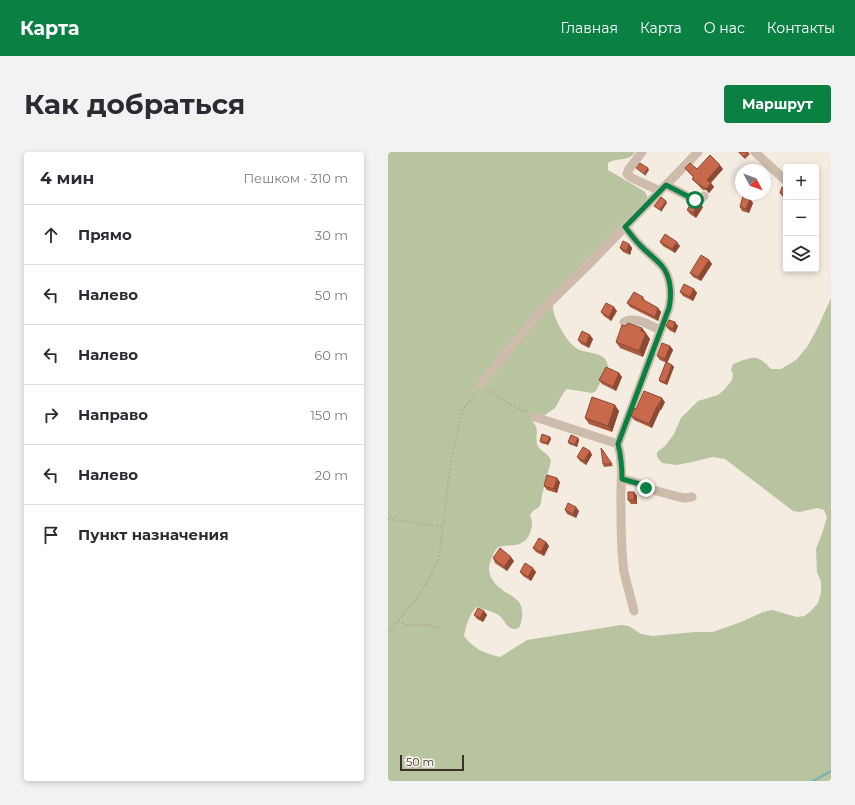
<!DOCTYPE html>
<html lang="ru">
<head>
<meta charset="utf-8">
<style>
  :root { --surface:#fff; --page:#f2f2f3; --text:#2b2b33; --muted:#7c7c81; --line:#e1e1e2; --accent:#0b8043 }
  body { margin:0; font-family:Montserrat,sans-serif; background:var(--page); color:var(--text) }
  .controls { position:absolute; right:12px; top:12px; display:grid; overflow:hidden; border-radius:4px; box-shadow:0 2px 6px #0003 }
  .controls button { width:36px; height:36px; display:grid; place-items:center; padding:0; border:0; border-bottom:1px solid var(--line); background:var(--surface); color:var(--text); font:20px sans-serif }
  .compass { position:absolute; left:347px; top:12px; width:36px; height:36px; border-radius:50%; background:var(--surface); box-shadow:0 2px 6px #0003; rotate:131deg }
  .scale { position:absolute; left:12px; bottom:10px; width:64px; box-sizing:border-box; padding-left:4px; border:2px solid #3b302b; border-top:0; font-size:11px; line-height:14px; white-space:nowrap; color:#3b302b; -webkit-text-stroke:3px #fbf5ee; paint-order:stroke }
  .stop { position:absolute; width:12px; height:12px; margin:-9px; border:3px solid #0b8043; border-radius:50%; background:#fff }
  .stop.end { background:#0b8043; border-color:#fff; box-shadow:0 1px 4px #0008 }
  .list { margin:0; padding:0; list-style:none }
  h2 { display:flex; justify-content:space-between; align-items:center; height:52px; margin:0; padding:0 16px; font-size:17px }
  h2 small { font-size:13px; font-weight:400; color:var(--muted) }
  .list li { display:grid; grid-template-columns:26px 1fr auto; gap:12px; align-items:center; box-sizing:border-box; height:60px; padding:0 16px; border-top:1px solid var(--line) }
  .list b { display:block; font-size:15px; white-space:nowrap }
  .list em { font-size:13px; font-style:normal; color:var(--muted) }
  .icon { flex:none; width:22px; height:22px; fill:none; stroke:currentColor; stroke-width:2; stroke-linecap:round; stroke-linejoin:round }
  .map { position:relative; flex:none; width:443px; height:629px; overflow:hidden; border-radius:4px }
  header { display:flex; align-items:center; gap:24px; box-sizing:border-box; height:56px; padding:0 20px; background:var(--accent); color:#fff }
  header strong { font-size:19px }
  nav { display:flex; gap:22px; margin-inline-start:auto; font-size:14px }
  .intro { display:flex; align-items:center; justify-content:space-between; box-sizing:border-box; height:96px; padding:0 24px }
  h1 { margin:0; font-size:28px }
  .button { padding:10px 18px; border-radius:4px; background:var(--accent); color:#fff; font-size:14px; font-weight:700 }
  main { display:flex; gap:24px; padding:0 24px }
  aside { flex:1; background:var(--surface); border-radius:4px; box-shadow:0 2px 6px #0003 }
  .map>svg:first-child { display:block }
  .green { fill:#b8c4a0 }
  .lines { fill:none; stroke-linecap:round; stroke-linejoin:round }
  .stream { stroke:#7fb0b2; stroke-width:2.5 }
  .path { stroke:#b9a596; stroke-width:1.5; stroke-dasharray:2 2; stroke-linecap:butt }
  .minor { stroke:#cdbbac; stroke-width:9 }
  .wall { fill:#ac5a40 }
  .shaded-wall { fill:#8c4a34 }
  .building { fill:#c8694b; stroke:#8c4a34 }
  .route { stroke:#0b8043; stroke-width:5 }
</style>
</head>
<body>
<header>
<strong>Карта</strong>
<nav><a>Главная</a><a>Карта</a><a>О нас</a><a>Контакты</a></nav>
</header>
<div class="intro"><h1>Как добраться</h1><a class="button">Маршрут</a></div>
<main>
<aside>
<h2>4 мин<small>Пешком · 310 m</small></h2>
<ul class="list">
<li><svg class="icon" aria-label="ahead" viewBox="0 0 24 24"><path d="M12 20V5M6 11l6-6 6 6"/></svg><div><b>Прямо</b></div><em>30 m</em></li>
<li><svg class="icon" aria-label="left" viewBox="0 0 24 24"><path d="M17 20v-9H6M10 6l-5 5 5 5"/></svg><div><b>Налево</b></div><em>50 m</em></li>
<li><svg class="icon" aria-label="left" viewBox="0 0 24 24"><path d="M17 20v-9H6M10 6l-5 5 5 5"/></svg><div><b>Налево</b></div><em>60 m</em></li>
<li><svg class="icon" aria-label="right" viewBox="0 0 24 24"><path d="M7 20v-9h11M14 6l5 5-5 5"/></svg><div><b>Направо</b></div><em>150 m</em></li>
<li><svg class="icon" aria-label="left" viewBox="0 0 24 24"><path d="M17 20v-9H6M10 6l-5 5 5 5"/></svg><div><b>Налево</b></div><em>20 m</em></li>
<li><svg class="icon" aria-label="arrive" viewBox="0 0 24 24"><path d="M6 21V4h12l-3 4 3 4H6"/></svg><div><b>Пункт назначения</b></div></li>
</ul>
</aside>
<div class="map">
<svg width="443" height="629" viewBox="0 0 443 629">
  <rect width="100%" height="100%" fill="#f4ebe1"/>
  <path class="green" d="M0 0H247C242 10 229 5 220 11V18L256 39 259 43V46L256 50 171 136C168 142 165 148 165 154 164 165 179 190 188 196 198 203 219 198 220 215L208 239 204 241 179 237 176 240 167 256 157 263 150 262 144 267 145 270C152 278 147 283 149 292 151 299 161 301 163 309L154 343 153 351 151 355 145 359 142 363C145 369 144 376 142 381 133 402 113 387 107 399 102 408 98 418 104 427 116 447 140 441 133 471 132 474 131 477 127 477 119 477 117 469 112 464 107 460 98 458 92 456L89 455C81 462 78 474 76 484 86 497 96 501 112 505L139 488 233 473 241 474 253 482 265 484 307 480H325L353 470 375 460 384 458 409 465 416 464 422 460 430 451 433 441V430L429 420 428 397 435 379 439 365 436 358 429 356 412 360 405 359 337 307 325 305 304 310 289 313 274 311 269 305V300L277 294 286 282 293 266 310 249 330 243 337 237 344 228 345 222 343 218 345 212C363 206 368 200 383 217H393L408 208 419 195 430 175 443 146V629H0Z"/>
  <g class="lines">
    <path class="stream" d="M425 629 443 619"/>
    <path class="path" d="M99 237 119 251 140 261
      M0 367 55 375
      M10 469 19 473H41L53 477
      M0 481 32 442 42 424 51 406 63 307 74 259 88 240"/>
    <path class="minor" d="M254 0 241 17 239 22 244 26 272 39
      M367 0 398 29
      M278 33 307 48H312L316 44
      M237 75C242 81 246 87 251 92 258 100 267 106 274 114 283 125 284 142 281 156L230 292C236 313 232 334 233 356 233 377 233 399 236 420 239 433 243 446 246 459
      M236 170C249 164 261 173 272 178
      M92 233 149 163 201 112 310 0
      M147 265 230 292
      M234 327 243 329 252 332 258 336 291 345 297 346 304 345"/>
  </g>
  <path class="wall" d="M350 0H360L362 2 357 7Z
    M297 16 309 17H335L323 31 326 35 321 41 318 38H315L304 27 305 25 300 20Z
    M398 36V46L395 45 392 41Z
    M362 47 365 51 361 61 354 59 352 55Z
    M315 55 308 66 302 62 299 58Z
    M272 90 292 94 287 101 275 94Z
    M241 92 244 96 242 103 235 100 232 96Z
    M321 108 324 112 313 129 305 125 302 121Z
    M306 137 309 141 305 149 295 144 292 140Z
    M255 145 257 149 270 156 273 160 270 169 242 155 239 151Z
    M229 159 223 169 216 164 213 160Z
    M238 174 254 176 262 187 255 205 232 196 228 190Z
    M278 174H290L287 181 281 178Z
    M205 187 201 196 193 192 190 188Z
    M282 194 285 198 279 211 272 208 269 204Z
    M284 213 286 215 279 233 272 230 271 228Z
    M231 221 234 225 228 239 214 232 211 228Z
    M277 250 273 258H272L264 276 246 268 243 264 248 257Z
    M231 259 224 280 201 272 197 266Z
    M162 285 163 287 160 293 153 291 152 289Z
    M190 286 191 288 189 295 181 292 180 290Z
    M215 298 225 314 216 315 215 312Z
    M202 299 204 303 198 313 192 309 189 305Z
    M172 330 169 341 159 338 156 334Z
    M246 340 249 344V352H243L240 348Z
    M177 358 191 359 188 366 179 362Z
    M158 390 161 394 156 404 148 400 145 396Z
    M105 406 126 409 119 419 107 411Z
    M132 420H148L143 429 135 424Z
    M96 459 99 463 95 470 89 467 86 463Z"/>
  <path class="shaded-wall" d="M332 13 335 17 322 31 319 28Z
    M260 16 261 18 257 24 256 22Z
    M323 31 326 35 321 41 318 37Z
    M362 47 365 51 361 61 358 57Z
    M278 49 279 51 273 60 272 58Z
    M312 51 315 55 308 66 305 61Z
    M289 90 292 94 287 101 284 97Z
    M241 92 244 96 242 103 239 99Z
    M321 108 324 112 313 129 310 125Z
    M306 137 309 141 305 149 302 145Z
    M226 155 229 159 223 169 221 165Z
    M270 156 273 160 270 169 267 165Z
    M287 170 290 174 287 181 285 177Z
    M254 176 262 187 255 205 251 199 253 179Z
    M202 183 205 187 201 196 198 192Z
    M282 194 285 198 279 211 277 207Z
    M284 213 286 215 279 233 277 231Z
    M231 221 234 225 228 239 225 235Z
    M274 246 277 250 273 258 270 254Z
    M227 253 231 259 224 280 220 274Z
    M269 254 272 258 264 276 261 272Z
    M162 285 163 287 160 293 159 291Z
    M190 286 191 288 189 295 187 293Z
    M202 299 204 303 198 313 196 309Z
    M169 326 172 330 169 341 166 337Z
    M246 340 249 344V352L246 348Z
    M188 355 191 359 188 366 185 362Z
    M158 390 161 394 156 404 153 400Z
    M123 405 126 409 119 419 116 415Z
    M145 416 148 420 143 429 140 425Z
    M96 459 99 463 95 470 92 466Z"/>
  <path class="building" d="M351 0H360L356 5Z
    M322 3 332 13 319 28 323 31 318 37 315 35 313 34 304 27 306 25 297 16 302 11 309 17Z
    M252 11 260 16 256 22 248 16Z
    M394 35 398 36V43L392 41Z
    M355 44 362 47 358 57 352 55Z
    M273 45 278 49 272 58 266 54Z
    M304 50H310L312 51 305 61 299 58Z
    M398 70V77H396Z
    M277 82 289 90 284 97 272 90Z
    M235 89 241 92 239 99 232 96Z
    M313 103 321 108 310 125 302 121Z
    M296 132 306 137 302 145 292 140Z
    M246 140 255 145 254 147 270 156 267 165 239 151Z
    M218 151 226 155 221 165 213 160Z
    M281 168 287 170 285 177 278 174Z
    M240 171 254 176 253 179 258 181 251 199 228 190 234 173 238 174Z
    M194 179 202 183 198 192 190 188Z
    M274 191 282 194 277 207 269 204Z
    M278 210 284 213 277 231 271 228Z
    M218 215 231 221 225 235 211 228Z
    M256 239 274 246 270 254H269L261 272 243 264 246 256 248 257Z
    M204 245 227 253 220 274 197 266Z
    M154 282 162 285 159 291 152 289Z
    M183 283 190 286 187 293 180 290Z
    M195 295 202 299 196 309 189 305Z
    M213 296 224 312H215Z
    M159 323 169 326 166 337 156 334Z
    M240 340H246V348H240Z
    M180 351 188 355 185 362 177 358Z
    M151 386 158 390 153 400 145 396Z
    M112 396 123 405 116 415 105 406Z
    M137 411 145 416 140 425 132 420Z
    M90 456 96 459 92 466 86 463Z"/>
  <g class="lines">
    <path class="route" d="M258 336 252 332 234 327C234 315 233 304 230 292L281 156C284 142 283 125 274 114 267 106 258 100 251 92 246 87 242 81 237 75L278 33 307 48"/>
  </g>
</svg>
<div class="controls">
<button>+</button>
<button>−</button>
<button><svg class="icon" aria-label="layers" viewBox="0 0 24 24"><path d="M12 4l9 5-9 5-9-5zM3 14l9 5 9-5"/></svg></button>
</div>
<svg class="compass" viewBox="-18 -18 36 36"><path d="M0-13l5 13h-10z" fill="#e53935"/><path d="M0 13l5-13h-10z" fill="#7c7c81"/></svg>
<div class="scale">50 m</div>
<div class="stop" style="left:307px;top:48px"></div>
<div class="stop end" style="left:258px;top:336px"></div>
</div>
</main>
</body>
</html>
